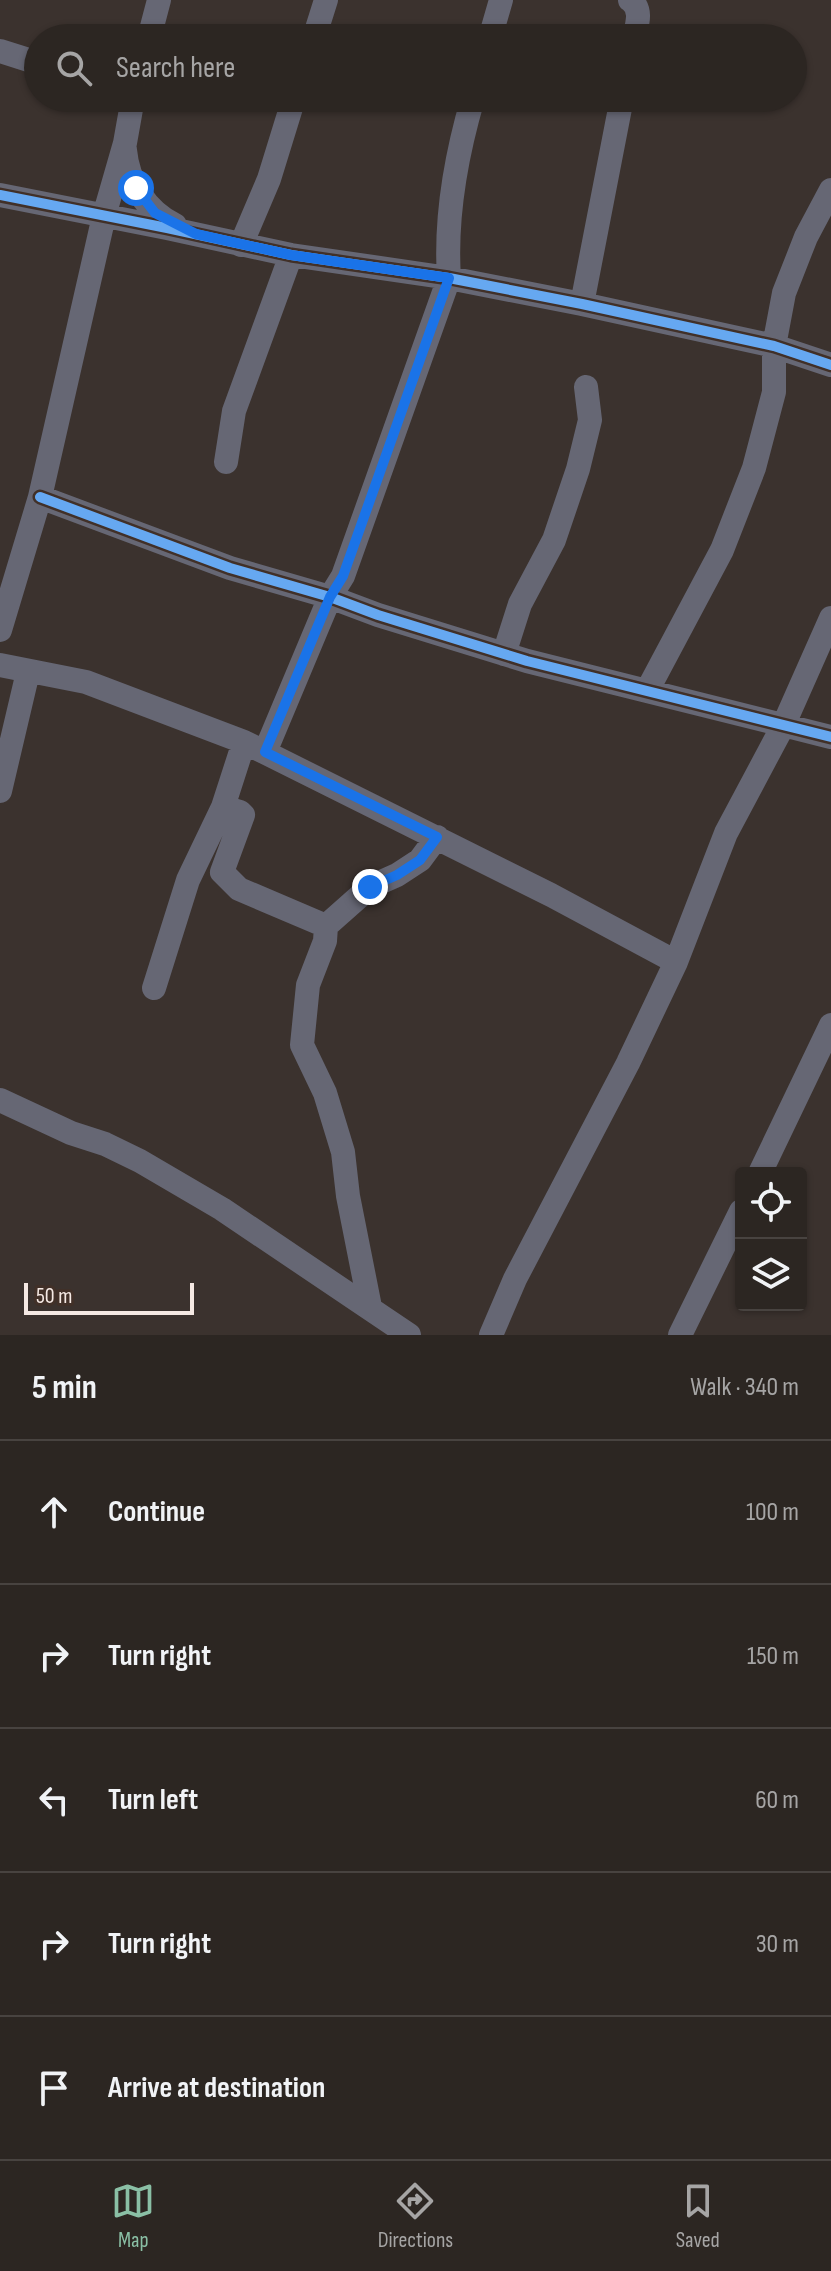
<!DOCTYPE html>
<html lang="en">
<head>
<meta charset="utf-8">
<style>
  :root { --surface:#2c2622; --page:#38322f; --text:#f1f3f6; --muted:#a6a5a5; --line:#484340; --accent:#8abfa5 }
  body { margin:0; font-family:"Sofia Sans Condensed",sans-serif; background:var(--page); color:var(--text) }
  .controls { position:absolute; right:24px; bottom:24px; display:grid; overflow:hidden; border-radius:8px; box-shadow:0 2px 6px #0004 }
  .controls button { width:72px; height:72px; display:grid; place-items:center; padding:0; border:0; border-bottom:2px solid var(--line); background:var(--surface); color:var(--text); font:40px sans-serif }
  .scale { position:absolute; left:24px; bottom:20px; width:170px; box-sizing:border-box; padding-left:8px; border:4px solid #f5e9e4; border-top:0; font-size:22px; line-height:28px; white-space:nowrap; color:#f5e9e4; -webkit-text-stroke:6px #413028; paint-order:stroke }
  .stop { position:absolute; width:24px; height:24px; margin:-18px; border:6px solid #1a73e8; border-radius:50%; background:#fff }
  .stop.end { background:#1a73e8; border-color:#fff; box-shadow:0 2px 8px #0008 }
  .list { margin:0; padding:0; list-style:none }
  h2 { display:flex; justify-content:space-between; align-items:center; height:104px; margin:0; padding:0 32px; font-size:34px }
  h2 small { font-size:26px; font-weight:400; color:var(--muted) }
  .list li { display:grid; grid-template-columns:52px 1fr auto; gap:24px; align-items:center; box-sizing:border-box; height:144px; padding:0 32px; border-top:2px solid var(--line) }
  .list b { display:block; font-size:30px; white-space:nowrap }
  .list em { font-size:26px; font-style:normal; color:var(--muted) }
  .icon { flex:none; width:44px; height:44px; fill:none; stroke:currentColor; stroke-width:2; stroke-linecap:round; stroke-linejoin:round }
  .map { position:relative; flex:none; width:831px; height:1335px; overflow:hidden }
  .search { position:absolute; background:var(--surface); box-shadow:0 2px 6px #0004; left:24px; right:24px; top:24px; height:88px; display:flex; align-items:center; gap:20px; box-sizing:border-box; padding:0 28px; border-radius:44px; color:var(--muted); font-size:30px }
  .sheet { height:824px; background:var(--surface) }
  nav { display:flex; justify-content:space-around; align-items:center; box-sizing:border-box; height:112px; border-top:2px solid var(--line); background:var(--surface); font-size:22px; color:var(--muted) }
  nav a { display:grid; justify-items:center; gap:4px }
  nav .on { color:var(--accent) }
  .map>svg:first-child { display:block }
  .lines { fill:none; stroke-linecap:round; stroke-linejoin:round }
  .minor { stroke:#666774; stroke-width:24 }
  .cycleway-casing { stroke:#413028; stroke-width:15 }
  .cycleway { stroke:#66a8f1; stroke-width:10 }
  .route { stroke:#1a73e8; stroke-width:10 }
</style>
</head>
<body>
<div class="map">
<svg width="831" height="1335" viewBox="0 0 831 1335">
  <rect width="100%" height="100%" fill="#3b322e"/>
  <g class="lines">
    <path class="minor" d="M630 0C643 9 637 25 634 38
      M149 38 159 0
      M314 38 326 0
      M490 38 501 0
      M0 51 38 63
      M125 150C128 182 146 211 175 225
      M0 195 167 228 291 255 449 278 582 304 774 346 831 365
      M241 245 269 179 294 98
      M582 304 622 98
      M226 462 234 411 291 255
      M40 497 230 568 330 597 378 615 527 661 831 737
      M0 630 40 497 104 216 125 143 133 98
      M504 654 520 604 554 540 578 469 590 420 586 387
      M0 665 86 682 244 742 551 895 676 962
      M647 691 722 550 754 468 774 392V346L784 293 806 237 831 190
      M265 752 330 597 343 576 449 278C445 218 456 156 473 98
      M0 791 28 672
      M223 807 240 812 243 815 222 872 239 889 326 926 325 941 308 985 302 1045 325 1093 343 1152 348 1196 370 1307
      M326 926 370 887 397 875 420 860 437 837
      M154 988 188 880 223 807 244 742
      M0 1100 71 1133 105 1144 140 1161 222 1209 409 1335
      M760 1173 831 1025
      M491 1335 515 1279 628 1063 676 962 726 833 784 724 831 618
      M680 1335 741 1211"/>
    <g class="cycleway-casing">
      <path id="cycleway" d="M0 195 167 228 291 255 449 278 582 304 774 346 831 365
        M40 497 230 568 330 597 378 615 527 661 831 737"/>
    </g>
    <use href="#cycleway" class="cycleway"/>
  </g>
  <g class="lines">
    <path class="route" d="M136 188 155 213 196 234 291 255 449 278 343 576 330 597 265 752 437 837 420 860 397 875 370 887"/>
  </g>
</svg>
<div class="controls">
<button><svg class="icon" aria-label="locate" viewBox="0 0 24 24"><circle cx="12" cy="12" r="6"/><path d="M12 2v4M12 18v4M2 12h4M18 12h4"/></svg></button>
<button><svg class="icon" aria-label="layers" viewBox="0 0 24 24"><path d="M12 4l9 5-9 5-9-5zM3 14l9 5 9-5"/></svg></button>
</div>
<div class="scale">50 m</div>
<div class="stop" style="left:136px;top:188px"></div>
<div class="stop end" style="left:370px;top:887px"></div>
<div class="search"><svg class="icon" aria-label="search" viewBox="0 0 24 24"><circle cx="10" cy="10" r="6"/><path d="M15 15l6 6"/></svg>Search here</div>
</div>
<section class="sheet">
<h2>5 min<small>Walk · 340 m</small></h2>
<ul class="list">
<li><svg class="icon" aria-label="ahead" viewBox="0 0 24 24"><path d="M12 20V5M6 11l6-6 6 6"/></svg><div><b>Continue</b></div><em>100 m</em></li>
<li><svg class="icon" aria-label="right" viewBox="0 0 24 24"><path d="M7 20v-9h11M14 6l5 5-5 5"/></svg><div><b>Turn right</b></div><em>150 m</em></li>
<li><svg class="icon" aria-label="left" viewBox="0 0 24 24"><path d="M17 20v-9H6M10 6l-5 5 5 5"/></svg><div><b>Turn left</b></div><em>60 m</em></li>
<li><svg class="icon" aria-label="right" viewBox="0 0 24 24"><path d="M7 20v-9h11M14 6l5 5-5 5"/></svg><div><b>Turn right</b></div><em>30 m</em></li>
<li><svg class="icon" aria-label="arrive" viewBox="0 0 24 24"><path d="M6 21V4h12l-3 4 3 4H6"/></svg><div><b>Arrive at destination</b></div></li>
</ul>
</section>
<nav>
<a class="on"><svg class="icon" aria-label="map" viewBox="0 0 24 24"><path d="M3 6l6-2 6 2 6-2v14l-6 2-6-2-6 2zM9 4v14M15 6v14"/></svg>Map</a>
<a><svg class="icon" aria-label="directions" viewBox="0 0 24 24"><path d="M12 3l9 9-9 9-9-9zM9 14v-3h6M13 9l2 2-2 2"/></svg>Directions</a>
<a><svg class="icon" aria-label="saved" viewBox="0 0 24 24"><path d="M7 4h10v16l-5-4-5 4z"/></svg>Saved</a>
</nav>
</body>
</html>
